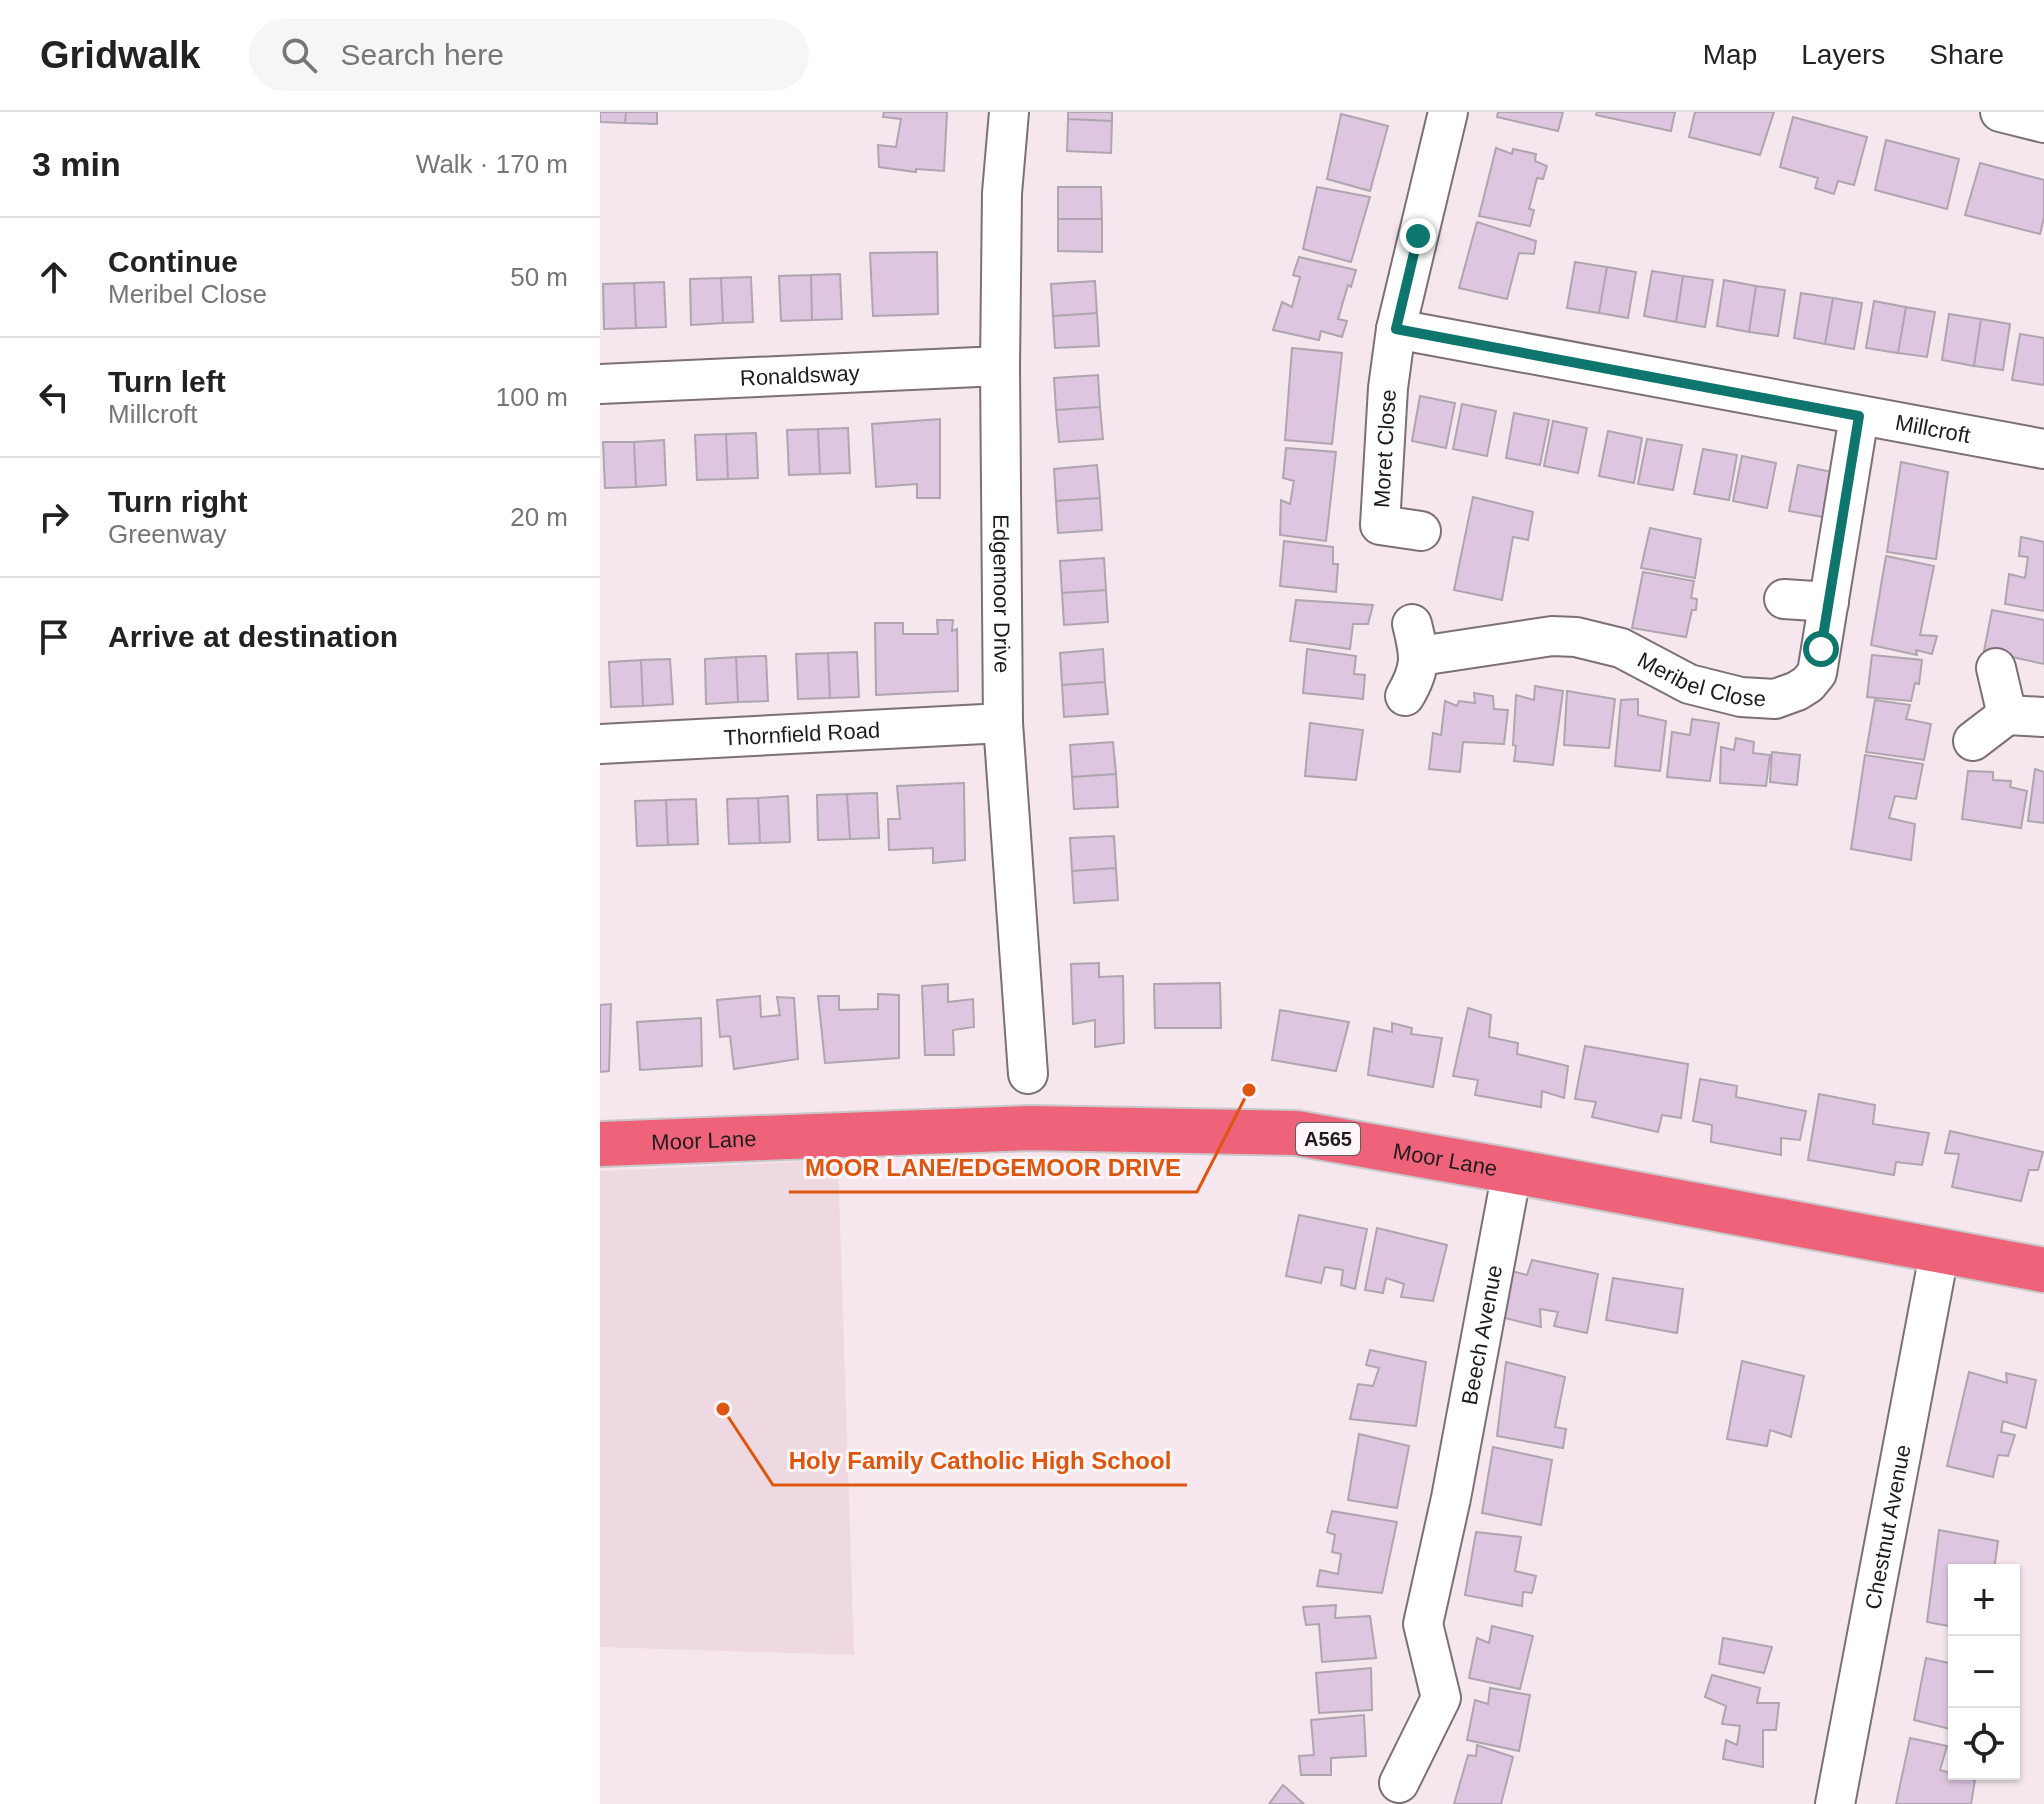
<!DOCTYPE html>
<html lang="en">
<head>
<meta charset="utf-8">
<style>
  :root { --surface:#fff; --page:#f6f6f6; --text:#222; --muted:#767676; --line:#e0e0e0 }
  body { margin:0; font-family:Arial,sans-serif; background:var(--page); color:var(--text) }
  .controls { position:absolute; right:24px; bottom:24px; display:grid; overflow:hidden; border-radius:0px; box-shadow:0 2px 6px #0004 }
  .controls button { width:72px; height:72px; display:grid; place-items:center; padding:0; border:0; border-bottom:2px solid var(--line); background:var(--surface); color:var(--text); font:40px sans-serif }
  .stop { position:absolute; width:24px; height:24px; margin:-18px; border:6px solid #0f766e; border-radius:50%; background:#fff }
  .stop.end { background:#0f766e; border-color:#fff; box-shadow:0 2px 8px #0008 }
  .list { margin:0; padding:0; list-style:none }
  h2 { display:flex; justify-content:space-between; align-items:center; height:104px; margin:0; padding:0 32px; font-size:34px }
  h2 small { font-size:26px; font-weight:400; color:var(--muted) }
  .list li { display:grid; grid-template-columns:52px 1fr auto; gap:24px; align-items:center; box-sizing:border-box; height:120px; padding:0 32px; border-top:2px solid var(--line) }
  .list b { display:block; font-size:30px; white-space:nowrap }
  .list p { margin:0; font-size:26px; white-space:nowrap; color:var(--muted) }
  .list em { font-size:26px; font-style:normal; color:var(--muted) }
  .icon { flex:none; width:44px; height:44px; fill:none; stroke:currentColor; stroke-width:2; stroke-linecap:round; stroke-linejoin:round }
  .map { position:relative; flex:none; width:1444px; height:1692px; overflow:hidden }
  header { display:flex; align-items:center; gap:48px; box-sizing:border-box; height:112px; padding:0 40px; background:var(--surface); border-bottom:2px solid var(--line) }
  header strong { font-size:38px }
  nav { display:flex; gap:44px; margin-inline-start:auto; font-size:28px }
  .search { width:560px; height:72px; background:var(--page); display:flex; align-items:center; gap:20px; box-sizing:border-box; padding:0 28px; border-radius:44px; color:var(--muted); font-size:30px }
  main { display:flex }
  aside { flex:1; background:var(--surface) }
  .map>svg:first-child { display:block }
  .built { fill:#eed8e2 }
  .building { fill:#dec5e0; stroke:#aea5ae; stroke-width:2 }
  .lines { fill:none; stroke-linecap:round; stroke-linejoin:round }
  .minor-casing { stroke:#7c7076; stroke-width:42 }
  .highway-casing { stroke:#c9c8c9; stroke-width:48 }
  .minor { stroke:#fff; stroke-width:38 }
  .highway { stroke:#ee627a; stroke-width:44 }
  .route { stroke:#0f766e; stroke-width:10 }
  .labels { text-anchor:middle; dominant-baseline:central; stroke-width:6; stroke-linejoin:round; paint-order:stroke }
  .shield { fill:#fef6fa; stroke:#635d5f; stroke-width:2 }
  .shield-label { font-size:20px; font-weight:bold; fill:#201b1d }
  .street-label { font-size:22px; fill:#201b1d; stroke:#fef6fa }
  .leader { fill:none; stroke:#de560d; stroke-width:3 }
  .callout-dot { fill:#de560d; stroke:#fef6fa; stroke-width:3 }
  .callout-label { font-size:24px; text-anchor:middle; font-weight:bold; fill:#de560d; stroke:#fef6fa; stroke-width:6; stroke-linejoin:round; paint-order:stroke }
</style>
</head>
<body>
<header>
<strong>Gridwalk</strong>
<div class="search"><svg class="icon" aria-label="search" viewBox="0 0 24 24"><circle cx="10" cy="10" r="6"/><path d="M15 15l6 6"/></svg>Search here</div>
<nav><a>Map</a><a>Layers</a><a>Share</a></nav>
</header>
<main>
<aside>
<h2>3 min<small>Walk · 170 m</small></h2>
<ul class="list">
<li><svg class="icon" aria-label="ahead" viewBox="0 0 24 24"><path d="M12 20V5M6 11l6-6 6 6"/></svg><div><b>Continue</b><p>Meribel Close</p></div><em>50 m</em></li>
<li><svg class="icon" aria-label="left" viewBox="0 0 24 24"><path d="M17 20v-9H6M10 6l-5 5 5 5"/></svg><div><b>Turn left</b><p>Millcroft</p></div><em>100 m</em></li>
<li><svg class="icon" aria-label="right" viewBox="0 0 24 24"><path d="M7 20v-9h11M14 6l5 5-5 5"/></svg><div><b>Turn right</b><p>Greenway</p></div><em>20 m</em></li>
<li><svg class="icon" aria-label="arrive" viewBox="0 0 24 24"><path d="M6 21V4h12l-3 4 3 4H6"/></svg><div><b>Arrive at destination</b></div></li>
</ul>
</aside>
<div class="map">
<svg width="1444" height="1692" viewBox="0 0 1444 1692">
  <rect width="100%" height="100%" fill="#f5e7ed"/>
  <path class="built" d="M238 1048 254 1543 0 1535V1059Z"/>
  <path class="building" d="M0 0H26L25 11 0 10Z
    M26 0H57V12L25 11Z
    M284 0H347L344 59 316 57V60L279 55 278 33 296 35 301 7 283 5Z
    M468 0H512V9L468 7Z
    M898 0H963L958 19 897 5Z
    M997 0H1075L1071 19 996 3Z
    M1095 0H1174L1160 43 1089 25Z
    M741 2 788 14 770 79 727 67Z
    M1193 5 1267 25 1254 73 1238 69 1234 82 1215 76 1218 66 1180 55Z
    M468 7 512 9 511 41 467 39Z
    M1286 28 1359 47 1347 97 1275 78Z
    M896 36 912 42 913 37 936 42 935 49 947 54 943 67 937 66 929 97 934 98 930 114 879 104Z
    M1380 51 1444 68V106L1440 122 1365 103Z
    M458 75H501L502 107H458Z
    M717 75 770 85 751 150 703 137Z
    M458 107H502V140L458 139Z
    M877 110 936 129 934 142 919 141 907 187 859 176Z
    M337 140 338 202 273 204 270 141Z
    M699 145 756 158 751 175 748 173 738 207 747 209 742 225 721 219 719 228 673 218 682 190 692 195 700 165 693 163Z
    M975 150 1007 155 999 201 967 196Z
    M1007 155 1036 160 1028 206 999 201Z
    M1052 159 1083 164 1076 210 1044 204Z
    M240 162 242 207 212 208 211 163Z
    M211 163 212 208 181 209 179 164Z
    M1083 164 1113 168 1105 215 1076 210Z
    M151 165 153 210 123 211 121 166Z
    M121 166 123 211 91 213 90 167Z
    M1124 168 1156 174 1149 220 1117 214Z
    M495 169 497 201 453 204 451 172Z
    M64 170 66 215 36 216 34 171Z
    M34 171 36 216 4 217 3 172Z
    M1156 174 1185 178 1178 224 1149 220Z
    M1201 181 1233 186 1225 232 1194 226Z
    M1233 186 1262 191 1254 237 1225 232Z
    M1274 189 1306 195 1298 241 1266 236Z
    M1306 195 1335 200 1327 245 1298 241Z
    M497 201 499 234 455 236 453 204Z
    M1349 202 1381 207 1374 254 1342 248Z
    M1381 207 1410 212 1403 258 1374 254Z
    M1420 222 1444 226V273L1412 268Z
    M692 236 742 241 732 332 685 328Z
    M498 263 500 295 456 298 454 266Z
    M820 284 855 291 846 336 812 329Z
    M862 292 896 299 887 344 853 337Z
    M500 295 503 327 459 330 456 298Z
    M914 301 949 308 940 353 906 346Z
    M340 307V386H317V372L276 375 272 312Z
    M953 309 987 316 978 361 944 354Z
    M248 316 250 361 220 362 218 317Z
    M218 317 220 362 189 363 187 318Z
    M1008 319 1042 326 1034 371 999 364Z
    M156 321 158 366 128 367 126 322Z
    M126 322 128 367 97 368 95 323Z
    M1047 327 1082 333 1073 378 1038 372Z
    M64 328 66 373 36 375 34 330Z
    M3 330H34L36 375 5 376Z
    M686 336 736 340 726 429 680 423 681 388 690 392 694 369 683 366Z
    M1103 337 1137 343 1129 388 1094 382Z
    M1142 344 1176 351 1167 396 1133 389Z
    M1301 350 1348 360 1336 447 1287 440Z
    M497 353 500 386 456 389 454 357Z
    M1198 353 1232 360 1223 405 1189 399Z
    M873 385 933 400 928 428 913 425 902 488 854 478Z
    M500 386 502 418 458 421 456 389Z
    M1050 416 1101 427 1095 466 1041 456Z
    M1421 425 1444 430V499L1405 492 1409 462 1425 466 1428 445 1419 444Z
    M684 429 733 435V452H738L736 480 680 474Z
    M1286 444 1334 454 1320 523 1337 524 1332 542 1316 538 1317 543 1271 533Z
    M504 446 506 478 462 481 460 449Z
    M1043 460 1094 469 1091 486 1097 487 1096 498H1092L1086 525 1032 516Z
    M506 478 508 510 464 513 462 481Z
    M696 488 773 493 768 512H753L750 537 690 529Z
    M1392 498 1444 508V552L1384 539Z
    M337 508H353L352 519 357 517 358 579 276 583 275 511H303V522H338Z
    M503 537 505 570 462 573 460 541Z
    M707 537 756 544 754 562 765 563 763 587 703 581Z
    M257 540 259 585 230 586 228 541Z
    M228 541 230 586 198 587 196 542Z
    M1272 543 1322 548 1319 572 1315 571 1311 589 1267 585Z
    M166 544 168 589 138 590 136 545Z
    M136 545 138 590 106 592 105 547Z
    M70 547 73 592 43 594 41 548Z
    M41 548 43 594 11 595 9 550Z
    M505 570 508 602 464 605 462 573Z
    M935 574 963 579 953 653 914 649 916 634 913 633 916 583 934 588Z
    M967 579 1015 587 1009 636 964 633Z
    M874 581 893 584 894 597 908 598 904 632 863 630 860 660 829 657 833 621 841 623 845 589 857 594 859 589 875 591Z
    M1038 587V603L1066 609 1060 659 1015 654 1021 588Z
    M1275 588 1310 593 1306 607 1331 612 1324 648 1266 640Z
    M1092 607 1119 611 1110 669 1067 665 1072 620 1090 623Z
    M710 611 763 618 756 668 705 664Z
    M1136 626 1154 630 1153 641 1170 643 1166 674 1120 671 1121 635 1134 638Z
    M513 630 516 662 472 665 470 633Z
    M1172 640 1200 643 1197 673 1170 670Z
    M1265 643 1323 652 1316 687 1295 684 1289 706 1315 712 1311 748 1251 737Z
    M1435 657 1444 660V711L1428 709Z
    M1368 659 1393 660V668L1411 669 1410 675 1427 679 1421 716 1362 707Z
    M516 662 518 695 474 697 472 665Z
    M364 671 365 748 333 751V736L289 738 288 707H300L297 674Z
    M277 681 279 726 250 727 247 682Z
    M247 682 250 727 218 728 217 683Z
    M188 684 190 730 160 731 158 686Z
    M158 686 160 731 129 732 127 687Z
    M96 687 98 732 68 733 66 688Z
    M66 688 68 733 37 734 35 689Z
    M514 724 516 756 472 759 470 726Z
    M516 756 518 788 474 791 472 759Z
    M499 851V865L523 864 524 931 495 935V908L473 912 471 852Z
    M620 871 621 916H555L554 872Z
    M348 872V890L373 887 374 915 353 918 354 943H325L322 874Z
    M278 882 299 883V946L225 951 218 884H239V898L278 897Z
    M160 884 161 905 180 903 177 885 194 886 198 947 134 957 130 924 120 925 117 888Z
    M11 892 9 959 0 960V893Z
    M868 896 891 903 889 925 918 931 917 942 968 954 964 986 942 979 941 995 875 983 878 968 853 964Z
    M680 898 749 910 736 959 672 948Z
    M101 906 102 954 40 958 37 910Z
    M792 911 812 916 811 922 842 926 833 975 768 963 774 916 792 920Z
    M985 934 1088 952 1081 1006 1062 1003 1058 1020 992 1005 996 990 975 987Z
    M1100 967 1137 974 1136 985 1206 999 1200 1028 1181 1026V1043L1111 1030 1112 1013 1093 1009Z
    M1219 982 1275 993 1273 1012 1329 1021 1322 1053 1296 1050 1294 1063 1208 1048Z
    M1350 1019 1443 1040 1438 1058H1429L1421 1089 1352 1075 1359 1042 1345 1041Z
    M699 1103 767 1117 755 1177 741 1173 743 1158 725 1155 721 1171 686 1164Z
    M777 1116 847 1133 833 1189 801 1185 804 1172 786 1166 783 1181 765 1178Z
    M932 1148 998 1162 987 1221 954 1214 958 1200 940 1197 941 1215 901 1205 908 1158 927 1163Z
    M1013 1166 1083 1177 1077 1221 1006 1208Z
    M770 1238 826 1250 816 1314 750 1307 758 1272 773 1274 779 1256 766 1253Z
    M1142 1249 1204 1264 1191 1325 1170 1318 1167 1334 1127 1327Z
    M906 1250 965 1265 955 1315 966 1317 963 1336 897 1324Z
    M1369 1260 1407 1271 1406 1261 1436 1268 1426 1316 1403 1309 1401 1320 1415 1323 1408 1344 1398 1343 1393 1365 1347 1354Z
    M759 1322 809 1334 797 1396 748 1388Z
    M893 1335 952 1348 941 1413 882 1401Z
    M732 1399 797 1410 782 1481 717 1474 720 1458 738 1462 741 1442 732 1440 735 1423 727 1420Z
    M1339 1418 1398 1429 1394 1458H1354V1515L1327 1510Z
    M876 1420 921 1425 915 1459 936 1464 932 1481 923 1480 922 1494 865 1483Z
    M736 1493 735 1506 770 1504 776 1546 722 1550 719 1512 706 1513 703 1495Z
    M892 1514 933 1524 920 1577 869 1566 877 1526 889 1531Z
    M1123 1526 1172 1535 1164 1561 1119 1552Z
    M1326 1546 1354 1552V1618L1314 1608Z
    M771 1556 772 1598 719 1601 716 1561Z
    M1112 1563 1160 1576 1157 1591H1179L1176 1618H1163V1655L1123 1647 1126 1628 1137 1633 1140 1614 1122 1612 1126 1594 1105 1585Z
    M890 1576 930 1583 919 1639 867 1628 875 1588 888 1592Z
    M764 1603 766 1644 731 1646V1663H701L699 1644 714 1643 711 1608Z
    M1310 1626 1347 1634 1340 1658 1375 1668 1371 1692H1296Z
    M877 1633 913 1645 901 1692H854L868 1643 876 1644Z
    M683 1673 704 1692H669Z"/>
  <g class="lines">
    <g class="minor-casing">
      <g id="minor">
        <path id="s1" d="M409 0 402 81 400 254 403 611 428 962"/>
        <path d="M1400 0 1444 11"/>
        <path id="s2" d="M796 217 1444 337"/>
        <path id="s3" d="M0 272 400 254"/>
        <path id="s4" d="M821 419 780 413 788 276 796 217 848 0"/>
        <path d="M1184 487 1229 490"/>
        <path id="s5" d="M820 544 952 524 976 525 1021 536 1089 572 1141 585 1175 587 1197 579 1208 572 1217 561 1259 304"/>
        <path d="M805 584C822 555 820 544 812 512"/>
        <path d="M1407 603 1444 605"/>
        <path d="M1373 629 1407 603 1396 556"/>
        <path id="s6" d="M0 632 403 611"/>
        <path id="s7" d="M799 1671 841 1586 823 1512 851 1386 912 1059"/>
        <path id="s8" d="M1235 1692 1340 1137"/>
      </g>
    </g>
    <g class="highway-casing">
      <g id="highway">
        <path id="s9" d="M0 1032 429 1016 696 1021 912 1059 1444 1158"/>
      </g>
    </g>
    <use href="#minor" class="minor"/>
    <use href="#highway" class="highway"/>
  </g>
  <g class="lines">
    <path class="route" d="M818 124 796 217 1259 304 1221 537"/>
  </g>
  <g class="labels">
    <rect class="shield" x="696" y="1011" width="64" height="32" rx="6"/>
    <g class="shield-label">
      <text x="728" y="1027">A565</text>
    </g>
    <g class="street-label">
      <text stroke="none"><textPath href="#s3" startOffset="200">Ronaldsway</textPath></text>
      <text stroke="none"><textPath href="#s2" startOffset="546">Millcroft</textPath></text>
      <text stroke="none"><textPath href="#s4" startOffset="118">Moret Close</textPath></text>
      <text stroke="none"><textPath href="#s1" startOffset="482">Edgemoor Drive</textPath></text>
      <text stroke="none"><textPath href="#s5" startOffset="292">Meribel Close</textPath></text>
      <text stroke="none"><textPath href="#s6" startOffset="202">Thornfield Road</textPath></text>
      <text stroke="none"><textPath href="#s9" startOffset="104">Moor Lane</textPath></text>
      <text stroke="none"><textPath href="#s9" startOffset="848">Moor Lane</textPath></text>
      <text stroke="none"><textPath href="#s7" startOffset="466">Beech Avenue</textPath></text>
      <text stroke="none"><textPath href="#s8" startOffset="282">Chestnut Avenue</textPath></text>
    </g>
  </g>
  <path class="leader" d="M649 978L597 1080H189M123 1297L173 1373H587"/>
  <g class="callout-dot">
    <circle cx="649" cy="978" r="8"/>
    <circle cx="123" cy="1297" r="8"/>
  </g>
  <g class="callout-label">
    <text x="393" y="1064">MOOR LANE/EDGEMOOR DRIVE</text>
    <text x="380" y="1357">Holy Family Catholic High School</text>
  </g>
</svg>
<div class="controls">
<button>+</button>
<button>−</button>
<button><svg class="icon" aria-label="locate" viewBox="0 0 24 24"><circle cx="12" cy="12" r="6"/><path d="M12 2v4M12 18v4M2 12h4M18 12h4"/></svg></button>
</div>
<div class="stop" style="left:1221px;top:537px"></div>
<div class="stop end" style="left:818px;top:124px"></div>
</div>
</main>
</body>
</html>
